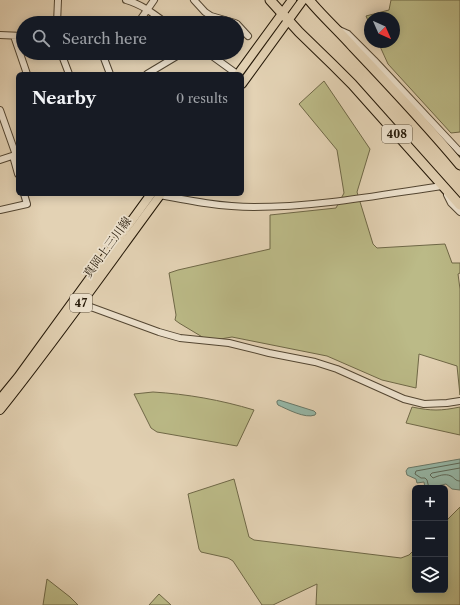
<!DOCTYPE html>
<html lang="en">
<head>
<meta charset="utf-8">
<style>
  :root { --surface:#171b24; --page:#20242c; --text:#f1f3f6; --muted:#9ea1a6; --line:#363941 }
  body { margin:0; font-family:"Libre Caslon Text","Noto Serif JP",serif; background:var(--page); color:var(--text) }
  .controls { position:absolute; right:12px; bottom:12px; display:grid; overflow:hidden; border-radius:6px; box-shadow:0 2px 10px #0003 }
  .controls button { width:36px; height:36px; display:grid; place-items:center; padding:0; border:0; border-bottom:1px solid var(--line); background:var(--surface); color:var(--text); font:20px sans-serif }
  .compass { position:absolute; left:364px; top:12px; width:36px; height:36px; border-radius:50%; background:var(--surface); box-shadow:0 2px 10px #0003; rotate:135deg }
  .list { margin:0; padding:0; list-style:none }
  h2 { display:flex; justify-content:space-between; align-items:center; height:52px; margin:0; padding:0 16px; font-size:17px }
  h2 small { font-size:13px; font-weight:400; color:var(--muted) }
  .icon { flex:none; width:22px; height:22px; fill:none; stroke:currentColor; stroke-width:2; stroke-linecap:round; stroke-linejoin:round }
  .map { position:relative; flex:none; width:460px; height:605px; overflow:hidden }
  .search { position:absolute; background:var(--surface); box-shadow:0 2px 10px #0003; left:16px; top:16px; width:228px; height:44px; display:flex; align-items:center; gap:10px; box-sizing:border-box; padding:0 14px; border-radius:22px; color:var(--muted); font-size:15px }
  .panel { position:absolute; background:var(--surface); box-shadow:0 2px 10px #0003; left:16px; top:72px; width:228px; height:124px; border-radius:6px }
  .map>svg:first-child { display:block }
  .green { fill:#bbba87; stroke:#6f6847 }
  .water { fill:#96b8a8; stroke:#687868 }
  .lines { fill:none; stroke-linecap:round; stroke-linejoin:round }
  .shore { stroke:#5c6858; stroke-width:1 }
  .minor-casing { stroke:#534632; stroke-width:8 }
  .major-casing { stroke:#231707; stroke-width:10 }
  .highway-casing { stroke:#231707; stroke-width:11 }
  .minor { stroke:#ede2ce; stroke-width:6 }
  .major { stroke:#e3d2b4; stroke-width:8 }
  .highway { stroke:#e3d2b4; stroke-width:9 }
  .labels { text-anchor:middle; dominant-baseline:central; stroke-width:3.5; stroke-linejoin:round; paint-order:stroke }
  .shield { fill:#ede2ce; stroke:#605443; stroke-width:1 }
  .shield-label { font-size:11px; font-weight:bold; fill:#231707 }
  .street-label { font-size:12px; fill:#231707; stroke:#ede2ce }
</style>
</head>
<body>
<div class="map">
<svg width="460" height="605" viewBox="0 0 460 605">
  <rect width="100%" height="100%" fill="#e3d2b4"/>
  <filter id="stains"><feTurbulence type="fractalNoise" baseFrequency=".005" numOctaves="4"/><feColorMatrix values="0 0 0 0 .2 0 0 0 0 .09 0 0 0 0 .02 0 0 0 .5 -.17"/></filter>
  <radialGradient id="worn" r=".72"><stop offset=".6" stop-color="#630" stop-opacity="0"/><stop offset="1" stop-color="#630" stop-opacity=".3"/></radialGradient>
  <path class="green" d="M391 0H460V132L451 133 388 64 378 42H394V18H370V25L366 16 389 10Z
    M324 81 370 149 357 192 373 244 377 248 445 244 452 263H460V273L458 274 460 289V395L457 366 419 354 416 388 382 380 327 356 232 337 209 341 179 323 175 320 176 315 169 273 178 270 270 249V215L336 208 344 193 337 150 299 104Z
    M153 392C187 394 221 400 254 410L237 446 157 432 151 428 134 394Z
    M412 407C432 411 440 411 460 407V435L406 423Z
    M234 479 249 537 254 540 401 558 409 555 415 549V590H445V522L460 507V605H316L317 584 273 605H262L233 561 228 558 201 552 199 549 188 494Z
    M47 579 70 597 78 605H43Z
    M159 594 171 605H149Z"/>
  <path class="water" d="M279 400 314 411 316 413 315 415C305 419 287 409 278 405L277 403V401Z
    M460 459V490L452 489 446 484 437 486V488H425L424 482 417 483 416 479 407 475 406 471 408 468Z"/>
  <g class="lines">
    <path class="shore" d="M460 468 432 473 430 475 433 478C438 476 445 473 451 476 455 478 455 481 460 481
      M429 488 427 480 425 478H421L415 474 416 471 460 463"/>
    <g class="minor-casing">
      <path id="minor" d="M126 0C141 4 154 14 166 23
        M194 0 205 12 211 16 235 23
        M57 23 58 0
        M138 23 154 0
        M237 24 248 36
        M339 30 348 34 374 60 460 152
        M0 35 23 36
        M14 36 27 74
        M61 53 69 74
        M102 53 110 74
        M208 53 237 74
        M147 74 182 53
        M0 110 16 155
        M13 156 18 174
        M0 160 18 154
        M160 195C191 201 222 207 254 207 317 207 380 195 442 186L443 187
        M447 195 451 203 460 212
        M0 210 27 204 24 194
        M80 301 88 306 159 332 180 338 229 343 269 353 315 362 337 369 404 399 424 404 447 403 460 401"/>
    </g>
    <g class="major-casing">
      <path id="major" d="M238 74 292 0
        M242 84 303 0
        M0 399 18 377 151 194
        M0 410C56 340 108 266 161 194"/>
    </g>
    <g class="highway-casing">
      <path id="highway" d="M270 0 299 32 333 65 352 84 460 205
        M309 0C323 17 339 31 353 47 390 86 426 124 460 165"/>
    </g>
    <use href="#minor" class="minor"/>
    <use href="#major" class="major"/>
    <use href="#highway" class="highway"/>
  </g>
  <g class="labels">
    <g class="shield">
      <rect x="382" y="125" width="30" height="18" rx="3"/>
      <rect x="70" y="294" width="22" height="18" rx="3"/>
    </g>
    <g class="shield-label">
      <text x="397" y="134">408</text>
      <text x="81" y="303">47</text>
    </g>
    <g class="street-label">
      <text transform="translate(107 247) rotate(-54)">真岡上三川線</text>
    </g>
  </g>
  <rect width="100%" height="100%" filter="url(#stains)"/>
  <rect width="100%" height="100%" fill="url(#worn)"/>
</svg>
<div class="controls">
<button>+</button>
<button>−</button>
<button><svg class="icon" aria-label="layers" viewBox="0 0 24 24"><path d="M12 4l9 5-9 5-9-5zM3 14l9 5 9-5"/></svg></button>
</div>
<svg class="compass" viewBox="-18 -18 36 36"><path d="M0-13l5 13h-10z" fill="#e53935"/><path d="M0 13l5-13h-10z" fill="#9ea1a6"/></svg>
<div class="search"><svg class="icon" aria-label="search" viewBox="0 0 24 24"><circle cx="10" cy="10" r="6"/><path d="M15 15l6 6"/></svg>Search here</div>
<section class="panel">
<h2>Nearby<small>0 results</small></h2>
<ul class="list">
</ul>
</section>
</div>
</body>
</html>
